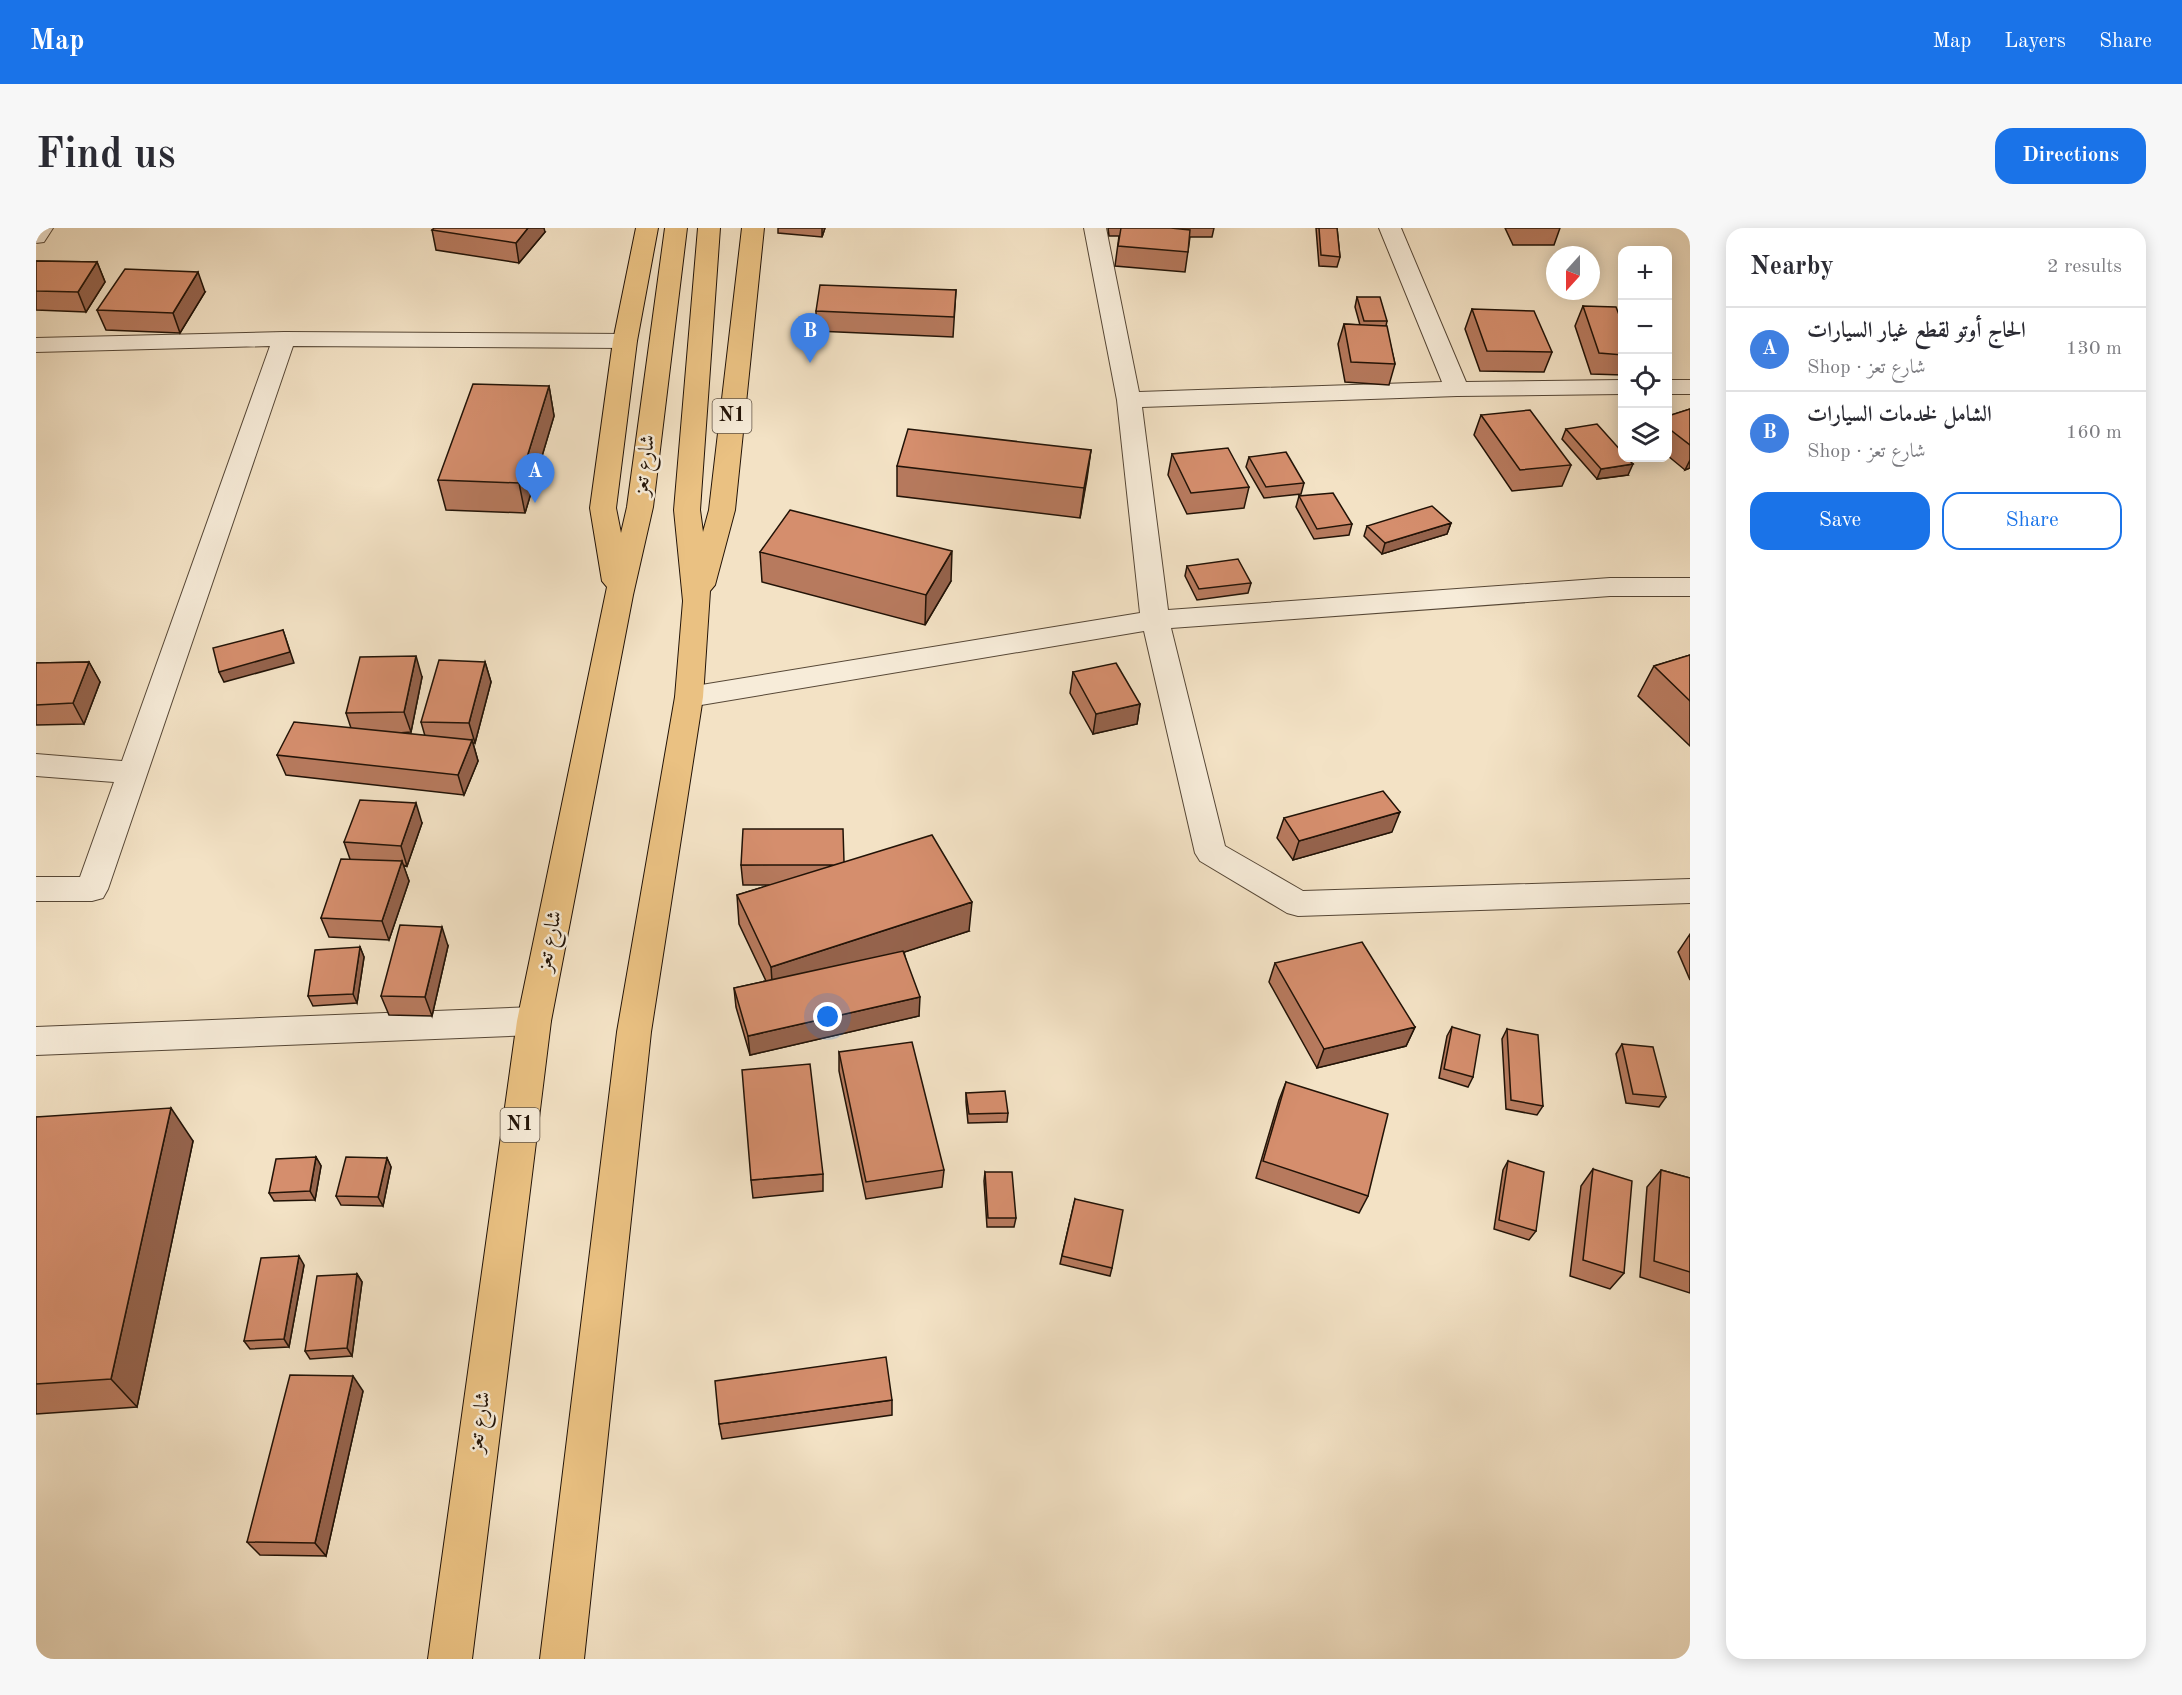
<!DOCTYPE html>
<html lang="en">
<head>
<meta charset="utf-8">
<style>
  :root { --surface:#fff; --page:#f7f7f7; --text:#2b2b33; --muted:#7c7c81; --line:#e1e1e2; --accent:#1a73e8 }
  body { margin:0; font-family:"Old Standard TT",Amiri,serif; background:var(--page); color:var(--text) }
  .controls { position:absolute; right:18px; top:18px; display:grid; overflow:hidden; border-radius:12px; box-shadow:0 3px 15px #0003 }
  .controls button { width:54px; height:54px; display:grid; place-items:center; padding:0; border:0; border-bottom:2px solid var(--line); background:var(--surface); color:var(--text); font:30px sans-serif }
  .compass { position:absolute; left:1510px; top:18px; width:54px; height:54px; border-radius:50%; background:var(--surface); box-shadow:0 3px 15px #0003; rotate:201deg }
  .you { position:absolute; left:792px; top:789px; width:21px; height:21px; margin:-15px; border:4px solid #fff; border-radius:50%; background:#1a73e8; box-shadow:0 0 0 9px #1a73e833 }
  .badge { display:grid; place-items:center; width:39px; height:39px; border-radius:50%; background:var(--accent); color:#fff; font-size:20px; font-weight:700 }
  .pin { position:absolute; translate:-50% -50px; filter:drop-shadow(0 2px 3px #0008) }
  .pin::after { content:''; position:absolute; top:32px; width:21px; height:18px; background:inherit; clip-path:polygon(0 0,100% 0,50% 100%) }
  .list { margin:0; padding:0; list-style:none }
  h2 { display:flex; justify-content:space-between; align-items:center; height:78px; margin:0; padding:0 24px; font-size:26px }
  h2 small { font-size:20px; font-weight:400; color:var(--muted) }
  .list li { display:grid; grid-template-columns:39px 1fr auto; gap:18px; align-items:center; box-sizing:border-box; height:84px; padding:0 24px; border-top:2px solid var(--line) }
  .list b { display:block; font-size:22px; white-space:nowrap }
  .list p { margin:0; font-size:20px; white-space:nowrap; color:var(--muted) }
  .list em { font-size:20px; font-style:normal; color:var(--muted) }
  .actions { display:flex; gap:12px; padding:18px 24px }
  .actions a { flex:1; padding:14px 0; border:2px solid var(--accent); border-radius:18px; text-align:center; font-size:21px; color:var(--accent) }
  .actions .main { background:var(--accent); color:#fff }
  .icon { flex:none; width:33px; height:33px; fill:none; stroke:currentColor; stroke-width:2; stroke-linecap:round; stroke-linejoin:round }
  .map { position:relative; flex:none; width:1654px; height:1431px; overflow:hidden; border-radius:18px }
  header { display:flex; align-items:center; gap:36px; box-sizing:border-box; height:84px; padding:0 30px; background:var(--accent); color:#fff }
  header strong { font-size:28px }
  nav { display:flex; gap:33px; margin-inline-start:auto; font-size:21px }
  .intro { display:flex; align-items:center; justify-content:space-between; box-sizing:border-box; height:144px; padding:0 36px }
  h1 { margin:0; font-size:42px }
  .button { padding:15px 27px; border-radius:18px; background:var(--accent); color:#fff; font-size:21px; font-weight:700 }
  main { display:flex; gap:36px; padding:0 36px }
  aside { flex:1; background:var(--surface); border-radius:18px; box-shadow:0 3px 15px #0003 }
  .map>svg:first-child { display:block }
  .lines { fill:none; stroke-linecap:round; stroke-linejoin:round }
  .minor-casing { stroke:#564736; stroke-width:2 }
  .highway-casing { stroke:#221307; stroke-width:2 }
  .minor { fill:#f7ecd9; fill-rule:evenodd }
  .highway { fill:#eac182; fill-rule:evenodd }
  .wall { fill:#b77a5e; stroke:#221307; stroke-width:1.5 }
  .shaded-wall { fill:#95634c; stroke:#221307; stroke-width:1.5 }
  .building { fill:#d58e6d; stroke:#221307; stroke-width:1.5 }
  .labels { text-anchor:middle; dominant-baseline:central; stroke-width:5; stroke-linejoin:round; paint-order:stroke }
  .shield { fill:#f7ecd9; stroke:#625446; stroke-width:1.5 }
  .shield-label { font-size:20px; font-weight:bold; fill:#221307 }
  .street-label { font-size:21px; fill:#221307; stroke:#f7ecd9 }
</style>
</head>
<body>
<header>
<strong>Map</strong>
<nav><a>Map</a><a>Layers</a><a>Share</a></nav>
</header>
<div class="intro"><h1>Find us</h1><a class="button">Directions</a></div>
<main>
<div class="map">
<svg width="1654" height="1431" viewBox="0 0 1654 1431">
  <rect width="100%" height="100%" fill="#f3e2c5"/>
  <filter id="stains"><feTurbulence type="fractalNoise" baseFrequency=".00333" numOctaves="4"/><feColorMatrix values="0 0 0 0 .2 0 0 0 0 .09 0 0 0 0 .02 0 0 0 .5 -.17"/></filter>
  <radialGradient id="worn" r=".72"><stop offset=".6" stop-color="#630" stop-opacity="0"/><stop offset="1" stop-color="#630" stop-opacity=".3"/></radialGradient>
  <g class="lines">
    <g class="minor-casing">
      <path id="minor" d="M0 0H17L8 14 0 15Z
        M1048 0H1070L1103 164 1406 154 1343 0H1365L1430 154 1586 152V166L1421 168 1106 179 1132 382 1574 350H1654V368H1574L1135 400 1189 618 1267 663 1654 651V675L1262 688 1251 685 1164 633 1159 625 1108 403 653 479 643 476 639 469 643 462 653 459 1104 385 1081 172Z
        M248 104 589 106 597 108 601 113 597 118 589 120 257 118 72 661 67 670 56 673H0V649H44L78 554 0 548V526L86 533 234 118 0 124V110Z
        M1632 152H1654V166H1632Z
        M498 779 510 783 515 793 510 803 498 807 0 827V799Z"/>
    </g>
    <g class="highway-casing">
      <path id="highway" d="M600 0H622L601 113 580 280 585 305 591 279 629 0H651L617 279 597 367 515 793 436 1431H392L481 793 571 359 566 353 554 280 577 113Z
        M662 0H684L664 282 667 304 673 282 706 0H728L699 282 679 357 674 363 667 469 615 804 548 1431H504L581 804 639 469 647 373 638 282Z"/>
    </g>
    <use href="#minor" class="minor"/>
    <use href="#highway" class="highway"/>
  </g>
  <path class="wall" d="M742 0H789L786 9 742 5Z
    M1072 0H1178L1176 9H1154L1149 44 1079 38 1083 8H1073Z
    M1280 0H1301L1304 29 1301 39 1283 38Z
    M1469 0H1524L1518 17H1477Z
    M396 2 509 4 483 35 400 22Z
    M0 33 61 34 69 54 50 84 0 82Z
    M920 62 917 109 780 103V83Z
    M169 64 144 105 70 102 61 82Z
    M1321 69 1351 93 1350 98 1359 136 1353 157 1309 154 1302 116 1308 96 1324 97 1319 79Z
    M1547 78 1587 97V147L1555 146 1539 98Z
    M1436 81 1516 124 1508 144 1444 143 1429 101Z
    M513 158 518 188 489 285 410 282 402 252Z
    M1654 181V240L1649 242 1632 228V188Z
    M1445 187 1535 237 1526 258 1476 263 1438 207Z
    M1530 201 1592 247 1561 251 1526 211Z
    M1055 222 1044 290 861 268V238Z
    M1136 226 1213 259 1208 280 1151 286 1132 247Z
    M1213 229 1268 255 1265 266 1228 270 1210 239Z
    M1263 268 1316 296 1313 307 1278 311 1260 279Z
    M1415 295 1411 306 1346 326 1328 308 1331 298Z
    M724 324 915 353 889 397 726 354Z
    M1151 338 1215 355 1212 365 1161 372 1149 348Z
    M1654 427V518L1602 468 1618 438Z
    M53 434 64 454 48 496 0 497V435Z
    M449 434 455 454 439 515H437L442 533 428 567 250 547 241 527 315 500 310 485 386 449 375 504 362 505 389 508 385 494Z
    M1037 444 1104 476 1101 496 1057 506 1034 465Z
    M1248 590 1356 604 1257 632 1241 610Z
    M386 595 371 638 367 637 373 653 353 712 293 709 285 690 314 631 308 614Z
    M808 634 933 703 868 724 883 788 714 827 700 779 698 760 730 753 703 696 701 667 734 657H707L705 637Z
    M1654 706V752L1642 724Z
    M412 718 396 788 353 787 345 768Z
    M324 719 328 729 321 775 277 778 272 768Z
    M1239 735 1379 799 1370 818 1281 840 1233 754Z
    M1416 799 1437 849 1432 859 1403 850 1411 808Z
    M1471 801 1507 878 1501 887 1470 881 1466 811Z
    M1586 816 1630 869 1623 879 1590 875 1580 826Z
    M803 824 908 942 906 959 830 971 803 843Z
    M1250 854 1332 968 1323 985 1220 950 1243 872Z
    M930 865 972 885 971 894 932 895 930 874Z
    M0 889 157 913 101 1179 0 1186Z
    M280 929 285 938 279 972 238 973 233 965Z
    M351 930 355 939 347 978 305 977 300 968Z
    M1472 933 1500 1003 1493 1012 1458 1001 1467 942Z
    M1557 941 1588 1045 1574 1061 1534 1048 1545 958Z
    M1625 942 1654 950V1065L1604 1049 1611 959Z
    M949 944 980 990 978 999H951L948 953Z
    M787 946V963L717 970 715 952Z
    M1039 971 1076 1040 1074 1048 1024 1036Z
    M268 1037 253 1119 214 1121 208 1113Z
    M321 1046 326 1054 316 1128 274 1131 269 1123Z
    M327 1163 290 1328 224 1327 211 1314Z
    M856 1172V1187L686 1211 683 1196Z"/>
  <path class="shaded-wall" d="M492 0H508L509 4 483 35 480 15Z
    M786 0H789L786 9Z
    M61 34 69 54 50 84 42 64Z
    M162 44 169 64 144 105 137 85Z
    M513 158 518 188 489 285 483 255Z
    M1055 222 1051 251 1044 290 1048 260Z
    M1654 232V240L1649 242Z
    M1597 236 1592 247 1561 251 1565 241Z
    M1415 295 1411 306 1346 326 1349 315Z
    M916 323 915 353 889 397 890 367Z
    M247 402 258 435 188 454 183 444Z
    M380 428 386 449 375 504 368 484Z
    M53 434 64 454 48 496 37 475Z
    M449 434 455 454 439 515 433 495Z
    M1104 476 1101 496 1057 506 1060 486Z
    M436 512 442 533 428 567 422 547Z
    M380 575 386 595 371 638 365 618Z
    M1364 584 1356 604 1257 632 1263 613Z
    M366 633 373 653 353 712 346 693Z
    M936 674 933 703 737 767 735 739Z
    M406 699 412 718 396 788 389 769Z
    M324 719 328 729 321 775 317 766Z
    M884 769 883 788 714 827 712 808Z
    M1379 799 1370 818 1281 840 1288 821Z
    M135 880 157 913 101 1179 75 1151Z
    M280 929 285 938 279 972 274 963Z
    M351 930 355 939 347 978 342 969Z
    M263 1028 268 1037 253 1119 248 1111Z
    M321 1046 326 1054 316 1128 311 1120Z
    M317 1148 327 1163 290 1328 279 1315Z"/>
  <path class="building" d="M398 0H492L480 15 396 2Z
    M1085 0H1135L1154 2 1152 24 1082 18Z
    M1283 0H1301L1304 29 1285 27Z
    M0 33 61 34 42 64 0 63Z
    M89 41 162 44 137 85 61 82Z
    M784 57 920 62 918 89 780 83Z
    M1321 69H1344L1351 93H1328Z
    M1547 78 1580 79 1587 97V127L1563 125Z
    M1436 81 1498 83 1516 124 1451 123Z
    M1308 96 1351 98 1359 136 1315 134Z
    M437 156 513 158 483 255 402 252Z
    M1654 181V217L1632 200V188Z
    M1494 182 1535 237 1484 242 1445 187Z
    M1561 196 1587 225V230H1591L1597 236 1565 241 1530 201Z
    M872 201 1055 222 1048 260 861 238Z
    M1192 220 1213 259 1155 265 1136 226Z
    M1250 224 1268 255 1230 259 1213 229Z
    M1297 265 1316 296 1281 301 1263 268Z
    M1396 278 1415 295 1349 315 1331 298Z
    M754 282 916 323 890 367 724 324Z
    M1202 331 1215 355 1163 361 1151 338Z
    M247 402 254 424 183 444 177 420Z
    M1654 427V473L1618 438Z
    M380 428 368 484 310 485 324 429Z
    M403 432 449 434 433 495 385 494Z
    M53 434 37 475 0 477V435Z
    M1080 435 1104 476 1060 486 1037 444Z
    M258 494 436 512 422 547 241 527Z
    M1347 563 1364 584 1263 613 1248 590Z
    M324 572 380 575 365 618 308 614Z
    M707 601H807L808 634 798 637H705Z
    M896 607 936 674 735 739 701 667Z
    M305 631 366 633 346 693 285 690Z
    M364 697 406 699 389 769 345 768Z
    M1326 714 1379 799 1288 821 1239 735Z
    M324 719 317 766 272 768 279 722Z
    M867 723 884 769 712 808 698 760Z
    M1416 799 1444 807 1437 849 1408 841Z
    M1471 801 1502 807 1507 878 1475 872Z
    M876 814 908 942 830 954 803 824Z
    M1586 816 1617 819 1630 869 1597 866Z
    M774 836 787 946 715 952 706 842Z
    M1250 854 1352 886 1332 968 1227 933Z
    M969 863 972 885 933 886 930 865Z
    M135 880 75 1151 0 1156V889Z
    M280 929 274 963 233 965 240 931Z
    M310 929 351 930 342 969 300 968Z
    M1472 933 1508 944 1500 1003 1463 992Z
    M1557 941 1596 953 1588 1045 1547 1032Z
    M1625 942 1654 950V1044L1618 1033Z
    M949 944H976L980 990H952Z
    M1039 971 1087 982 1076 1040 1026 1028Z
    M263 1028 248 1111 208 1113 225 1030Z
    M321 1046 311 1120 269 1123 281 1048Z
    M850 1129 856 1172 683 1196 679 1153Z
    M254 1147 317 1148 279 1315 211 1314Z"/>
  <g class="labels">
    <g class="shield">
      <rect x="676.5" y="171" width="39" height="34" rx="4.5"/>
      <rect x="464.5" y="880" width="39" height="34" rx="4.5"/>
    </g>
    <g class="shield-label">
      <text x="696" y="188">N1</text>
      <text x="484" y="897">N1</text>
    </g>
    <g class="street-label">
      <text transform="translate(609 237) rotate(-83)">شارع تعز</text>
      <text transform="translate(514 713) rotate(-79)">شارع تعز</text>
      <text transform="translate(444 1194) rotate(-82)">شارع تعز</text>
    </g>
  </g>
  <rect width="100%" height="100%" filter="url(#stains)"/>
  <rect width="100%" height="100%" fill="url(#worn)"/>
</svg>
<div class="controls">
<button>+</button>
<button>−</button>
<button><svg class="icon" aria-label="locate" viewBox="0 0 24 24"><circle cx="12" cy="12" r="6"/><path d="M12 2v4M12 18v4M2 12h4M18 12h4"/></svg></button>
<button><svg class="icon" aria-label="layers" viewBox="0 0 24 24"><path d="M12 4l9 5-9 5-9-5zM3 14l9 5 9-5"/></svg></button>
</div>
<svg class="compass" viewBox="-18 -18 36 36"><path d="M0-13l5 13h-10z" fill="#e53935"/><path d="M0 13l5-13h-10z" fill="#7c7c81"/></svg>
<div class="you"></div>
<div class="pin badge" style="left:499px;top:275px;background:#3f7fe0">A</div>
<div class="pin badge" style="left:774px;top:135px;background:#3f7fe0">B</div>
</div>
<aside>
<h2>Nearby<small>2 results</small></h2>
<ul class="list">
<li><span class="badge" style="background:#3f7fe0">A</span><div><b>الحاج أوتو لقطع غيار السيارات</b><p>Shop · شارع تعز</p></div><em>130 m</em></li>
<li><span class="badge" style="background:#3f7fe0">B</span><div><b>الشامل لخدمات السيارات</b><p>Shop · شارع تعز</p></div><em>160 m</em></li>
</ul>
<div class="actions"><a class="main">Save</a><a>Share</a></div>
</aside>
</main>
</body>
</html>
